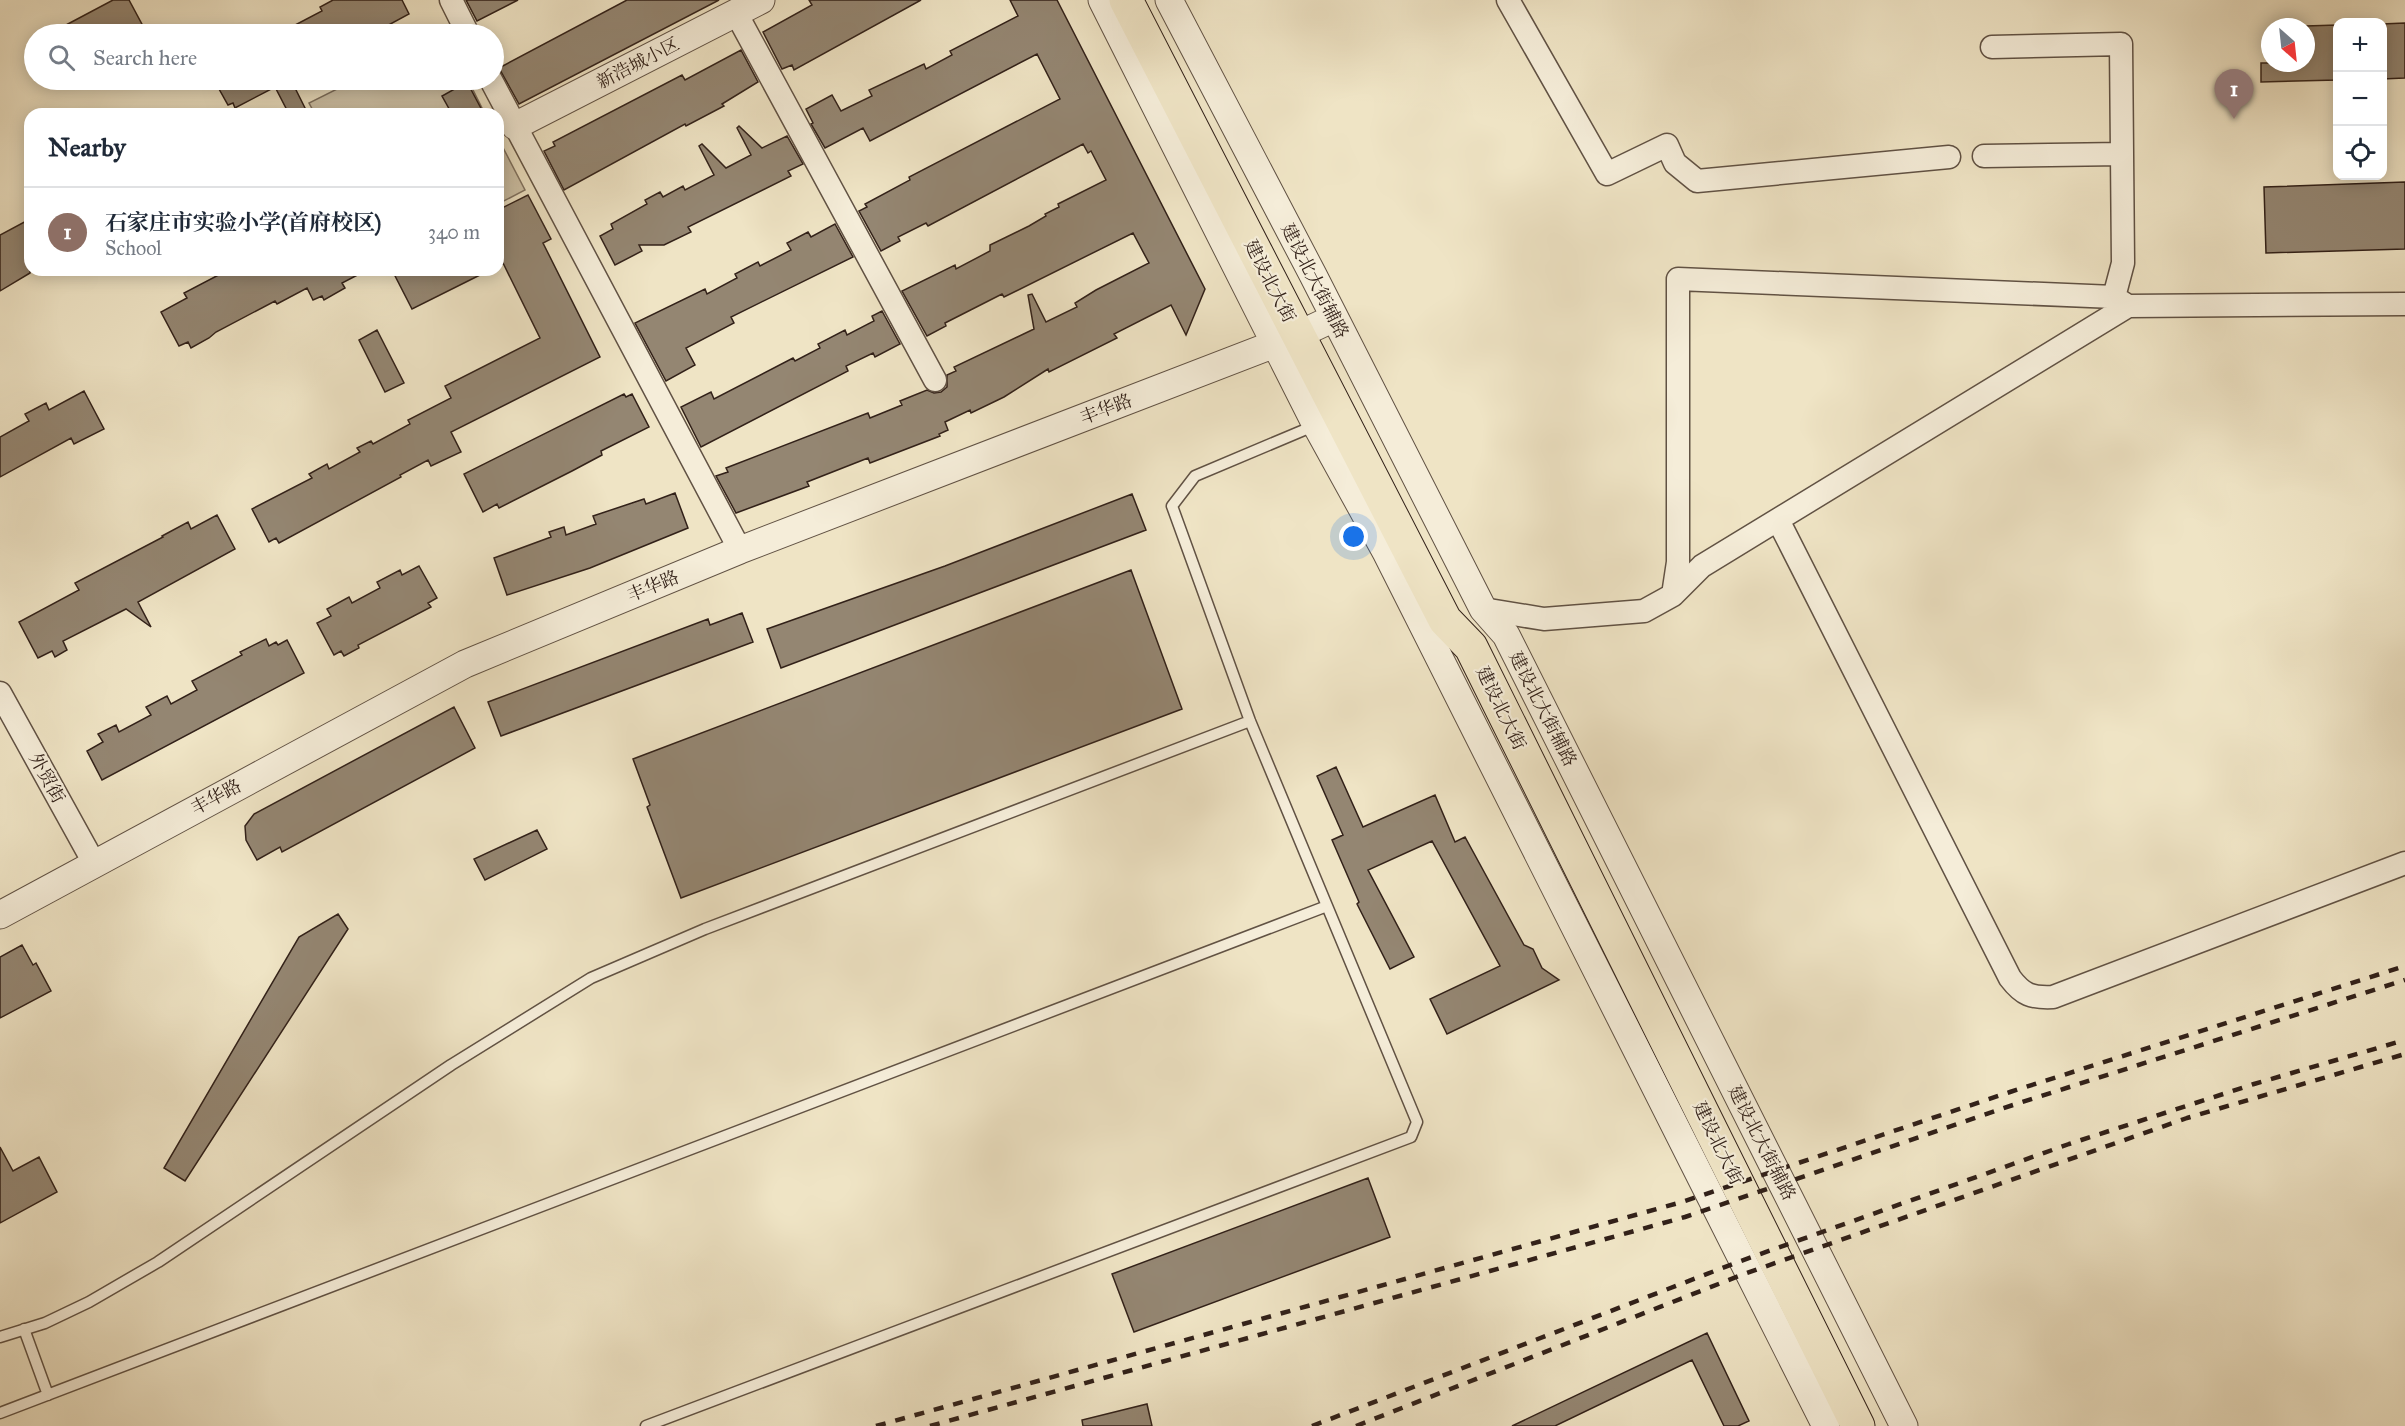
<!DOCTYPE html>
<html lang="en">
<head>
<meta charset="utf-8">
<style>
  :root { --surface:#fff; --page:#f6f6f7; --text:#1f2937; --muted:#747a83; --line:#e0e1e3; --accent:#db2777 }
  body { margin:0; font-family:"IM FELL Great Primer","Noto Serif SC",serif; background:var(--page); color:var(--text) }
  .controls { position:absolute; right:18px; top:18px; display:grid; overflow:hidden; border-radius:12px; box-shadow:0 3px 15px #0003 }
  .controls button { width:54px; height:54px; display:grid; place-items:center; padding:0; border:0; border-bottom:2px solid var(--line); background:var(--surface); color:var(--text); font:30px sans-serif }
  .compass { position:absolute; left:2261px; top:18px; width:54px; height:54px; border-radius:50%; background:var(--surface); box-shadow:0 3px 15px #0003; rotate:153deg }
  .you { position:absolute; left:1354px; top:537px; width:21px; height:21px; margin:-15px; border:4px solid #fff; border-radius:50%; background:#1a73e8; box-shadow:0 0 0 9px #1a73e833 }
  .badge { display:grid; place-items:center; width:39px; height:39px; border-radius:50%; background:var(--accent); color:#fff; font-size:20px; font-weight:700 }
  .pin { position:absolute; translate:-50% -50px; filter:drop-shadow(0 2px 3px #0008) }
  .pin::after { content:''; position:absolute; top:32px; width:21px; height:18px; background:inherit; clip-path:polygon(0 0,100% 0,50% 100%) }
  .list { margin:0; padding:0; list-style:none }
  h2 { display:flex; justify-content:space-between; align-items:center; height:78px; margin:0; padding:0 24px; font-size:26px }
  h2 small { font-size:20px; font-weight:400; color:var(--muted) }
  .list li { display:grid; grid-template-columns:39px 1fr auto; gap:18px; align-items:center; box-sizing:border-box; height:90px; padding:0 24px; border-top:2px solid var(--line) }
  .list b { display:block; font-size:22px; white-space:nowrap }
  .list p { margin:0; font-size:20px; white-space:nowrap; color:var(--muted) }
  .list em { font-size:20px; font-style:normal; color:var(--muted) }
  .icon { flex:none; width:33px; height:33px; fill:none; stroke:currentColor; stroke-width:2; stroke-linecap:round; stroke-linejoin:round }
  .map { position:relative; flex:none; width:2405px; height:1426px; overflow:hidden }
  .search { position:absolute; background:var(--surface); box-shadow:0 3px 15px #0003; left:24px; top:24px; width:480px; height:66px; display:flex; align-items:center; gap:15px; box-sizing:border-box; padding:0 21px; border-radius:33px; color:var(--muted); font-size:22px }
  .panel { position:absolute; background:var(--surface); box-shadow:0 3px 15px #0003; left:24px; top:108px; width:480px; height:168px; border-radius:18px }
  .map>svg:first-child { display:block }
  .green { fill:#cfc3a8; stroke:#807260; stroke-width:1.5 }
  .building { fill:#948672; stroke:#322119; stroke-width:1.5 }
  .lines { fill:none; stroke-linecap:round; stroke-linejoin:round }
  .service-casing { stroke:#615244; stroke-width:13 }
  .minor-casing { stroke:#615244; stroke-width:25 }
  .tertiary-casing { stroke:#615244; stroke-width:29 }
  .primary-casing { stroke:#322119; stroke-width:35 }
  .service { stroke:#f5edd9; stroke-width:10 }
  .minor { stroke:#f5edd9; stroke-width:22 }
  .tertiary { stroke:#f5edd9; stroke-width:27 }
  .primary { stroke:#efe4c5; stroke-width:33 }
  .rail { stroke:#322119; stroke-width:4.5; stroke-dasharray:10 10; stroke-linecap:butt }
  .labels { text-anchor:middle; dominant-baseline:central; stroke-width:4.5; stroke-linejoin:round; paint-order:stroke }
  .street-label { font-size:18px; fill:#322119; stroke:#f5edd9 }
</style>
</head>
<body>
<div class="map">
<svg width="2405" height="1426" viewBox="0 0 2405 1426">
  <rect width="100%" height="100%" fill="#efe4c5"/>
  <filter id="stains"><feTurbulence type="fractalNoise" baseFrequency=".00333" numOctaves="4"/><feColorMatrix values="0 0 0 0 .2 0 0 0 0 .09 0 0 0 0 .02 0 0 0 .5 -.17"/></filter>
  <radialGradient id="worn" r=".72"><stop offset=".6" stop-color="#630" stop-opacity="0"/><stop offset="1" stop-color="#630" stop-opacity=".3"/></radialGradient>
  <path class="green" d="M355 80H468L485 114H315L309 103Z
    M498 138 525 190 498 204Z"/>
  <path class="building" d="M113 0H129L144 28 132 34H49Z
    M333 0H402L409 14 372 34H278L322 11 320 7Z
    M466 0H518L477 21Z
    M627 0H719L519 104 499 68Z
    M809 0H921L794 70 792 65 782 69 763 32 812 5Z
    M1010 0H1057L1205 289 1186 335 1171 305 1114 334 1117 338 1049 372 1048 369 1004 397 971 413 970 410 945 422 948 430 939 434 940 436 870 463 868 458 807 482 809 486 736 513 716 476 728 472 726 468 868 413 870 418 902 405 900 401 927 390 934 393 941 392 947 387V375L956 371 954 367 1034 329 1028 295 1032 294 1046 322 1077 307 1075 303 1096 290 1149 263 1133 233 1004 297 1002 294 945 323 946 326 927 336 902 291 955 265 956 269 990 251V245L1029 226 1046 216 1045 214 1059 207 1058 204 1106 180 1091 151 1088 153 1083 144 928 226 926 223 898 237 900 241 881 251 859 211 867 207 865 204 910 180 909 177 1060 99 1037 54 870 141 863 128 825 148 811 124 813 123 806 109 832 95 841 111 872 96 869 90 924 64 926 69 952 55 950 51 1018 16Z
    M2405 23V78L2382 79V24Z
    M2337 25V80L2261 82V63H2306V26Z
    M741 50 758 82 722 104 724 106 686 126 685 124 564 190 544 151 555 146 553 142 682 75 685 80Z
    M214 80H291L308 114H289L275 87 235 108 233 103 228 105Z
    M467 82 484 114H452L442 96Z
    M739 126 762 148 787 136 803 164 788 171 791 176 688 227 691 232 664 245H639L642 251 615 265 600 236 613 229 611 224 647 204 645 200 660 192 663 197 683 186 685 190 714 175 699 146 702 144 726 168 751 155 737 128Z
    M2405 182V249L2266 253 2264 187Z
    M528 195 551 239 543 243 600 357 451 432 461 452 431 466 428 460 400 475 401 477 279 543 276 538 269 542 252 509 312 478 309 474 327 464 329 469 360 452 357 448 371 441 373 444 410 424 408 420 451 398 445 386 540 338 503 263 498 266V210Z
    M30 219V273L0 291V235Z
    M835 224 853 257 731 317 734 323 686 348 695 365 666 381 635 323 705 289 707 294 737 278 735 274 758 262 760 266 791 250 787 243 808 232 811 237Z
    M228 270H367L342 283 345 288 324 300 322 296 313 300 307 288 277 304 275 301 216 332 209 338 191 348 188 342 179 346 161 312 187 298 184 293Z
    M392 270H490L412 309Z
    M882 311 900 344 875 357 873 353 846 366 848 371 701 447 681 407 711 392 714 399 793 358 795 361 820 348 818 344 845 330 847 335 874 321 872 316Z
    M377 330 404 383 385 392 359 340Z
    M84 391 104 429 74 444 71 438 0 477V437L29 421 25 414 46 403 49 410Z
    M624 394 626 397 632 394 649 427 601 451 602 455 572 471 499 508 497 504 483 512 464 474Z
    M675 493 688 528 590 568 507 595 494 558 551 537 549 532 564 527 566 535 596 524 593 516 644 499 646 504Z
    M1132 494 1146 530 781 668 767 629 945 566Z
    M217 515 235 549 138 602 151 627 126 609 63 641 67 650 55 657 52 651 38 658 19 622 79 590 75 583 163 537 162 536 188 522 191 529Z
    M419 566 437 598 428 603 431 607 358 645 359 648 344 656 341 651 334 655 317 623 331 616 327 609 349 597 352 603 380 588 377 582 400 570 402 575Z
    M1131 570 1182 709 681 898 647 807 650 805 633 759Z
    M742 613 753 642 501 736 488 702 708 619 710 625Z
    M266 639 269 646 276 642 278 645 287 640 304 673 102 780 87 751 103 742 98 734 116 725 119 732 151 715 146 707 167 696 171 704 197 690 192 681 242 655 240 652Z
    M454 707 475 748 282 852 280 847 257 860 246 840 245 826 254 814Z
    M1336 767 1363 827 1435 795 1455 842 1465 837 1524 945 1533 949 1542 968 1559 980 1447 1034 1430 999 1500 966 1432 841 1368 870 1414 957 1390 969 1357 904 1359 902 1332 840 1343 835 1317 776Z
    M537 830 547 849 485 880 474 859Z
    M338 914 348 929 185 1181 164 1168 299 937Z
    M22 945 33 965 36 963 51 991 0 1018V957Z
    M0 1147 13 1171 39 1157 57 1192 0 1223Z
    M1368 1178 1390 1237 1134 1332 1112 1274Z
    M1707 1333 1749 1421 1738 1426H1724L1692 1360 1555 1426H1512Z
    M1147 1404 1152 1426H1083L1082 1420Z"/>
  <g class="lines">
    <g class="service-casing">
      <path id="service" d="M24 1329 48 1395
        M0 1337 45 1323 89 1302 158 1262 451 1065 591 978 705 929 1250 721
        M0 1413 1327 906
        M646 1426 1411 1137 1417 1122 1250 721 1172 506 1195 476 1316 425"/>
    </g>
    <g class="minor-casing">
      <path id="minor" d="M451 0 468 34
        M1508 0 1607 174 1667 145 1675 163 1697 181 1949 157
        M736 13 935 380
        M1992 47 2121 44 2123 263 2114 297
        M491 80 740 550
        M1984 156 2122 154
        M1778 520 2010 978C2023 995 2031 998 2053 997L2405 863
        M1673 595 1678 562V279L2114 297 2128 306
        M1483 609 1544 619 1644 611 1673 595 1702 566 2128 306 2405 304
        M0 693 94 863"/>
    </g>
    <g class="tertiary-casing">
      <path id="tertiary" d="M1102 0 1316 425 1386 552 1826 1426
        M1169 0 1313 275 1483 609 1506 635 1904 1426
        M515 126 761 0
        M0 915 465 664 740 550 1298 335 1334 318"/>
    </g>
    <g class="primary-casing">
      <path id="primary" d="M1126 0 1445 620 1471 647 1858 1426"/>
    </g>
    <use href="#service" class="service"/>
    <use href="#minor" class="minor"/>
    <use href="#tertiary" class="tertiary"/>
    <use href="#primary" class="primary"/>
    <path class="rail" d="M876 1426 1682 1202 2010 1092 2405 966
      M930 1426 1685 1217 2013 1105 2405 980
      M1312 1426 1738 1262 2069 1144 2254 1084 2405 1040
      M1356 1426 1744 1274 2187 1118 2405 1054"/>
  </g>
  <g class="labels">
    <g class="street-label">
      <text transform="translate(638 63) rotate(-27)">新浩城小区</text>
      <text transform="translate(1270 281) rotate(63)">建设北大街</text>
      <text transform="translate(1315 281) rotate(63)">建设北大街辅路</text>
      <text transform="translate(1106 409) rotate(-21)">丰华路</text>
      <text transform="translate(653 586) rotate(-22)">丰华路</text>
      <text transform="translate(1501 708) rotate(64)">建设北大街</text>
      <text transform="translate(1543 709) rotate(63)">建设北大街辅路</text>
      <text transform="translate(47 778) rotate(61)">外贸街</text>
      <text transform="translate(216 797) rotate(-28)">丰华路</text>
      <text transform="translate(1718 1143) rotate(64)">建设北大街</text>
      <text transform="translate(1762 1143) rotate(63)">建设北大街辅路</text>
    </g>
  </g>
  <rect width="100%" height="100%" filter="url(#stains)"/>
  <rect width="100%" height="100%" fill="url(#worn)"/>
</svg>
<div class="controls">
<button>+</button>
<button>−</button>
<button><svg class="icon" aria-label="locate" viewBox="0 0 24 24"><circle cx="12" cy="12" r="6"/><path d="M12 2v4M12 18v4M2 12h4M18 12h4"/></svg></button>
</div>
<svg class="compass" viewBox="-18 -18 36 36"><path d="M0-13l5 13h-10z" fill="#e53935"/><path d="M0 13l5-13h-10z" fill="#747a83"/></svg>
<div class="you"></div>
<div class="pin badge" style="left:2234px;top:119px;background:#8d6e63">1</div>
<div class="search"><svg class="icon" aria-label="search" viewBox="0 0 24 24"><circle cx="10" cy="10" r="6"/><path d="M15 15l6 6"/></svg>Search here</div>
<section class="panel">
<h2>Nearby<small></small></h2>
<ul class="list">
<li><span class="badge" style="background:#8d6e63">1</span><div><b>石家庄市实验小学(首府校区)</b><p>School</p></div><em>340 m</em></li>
</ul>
</section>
</div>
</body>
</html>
